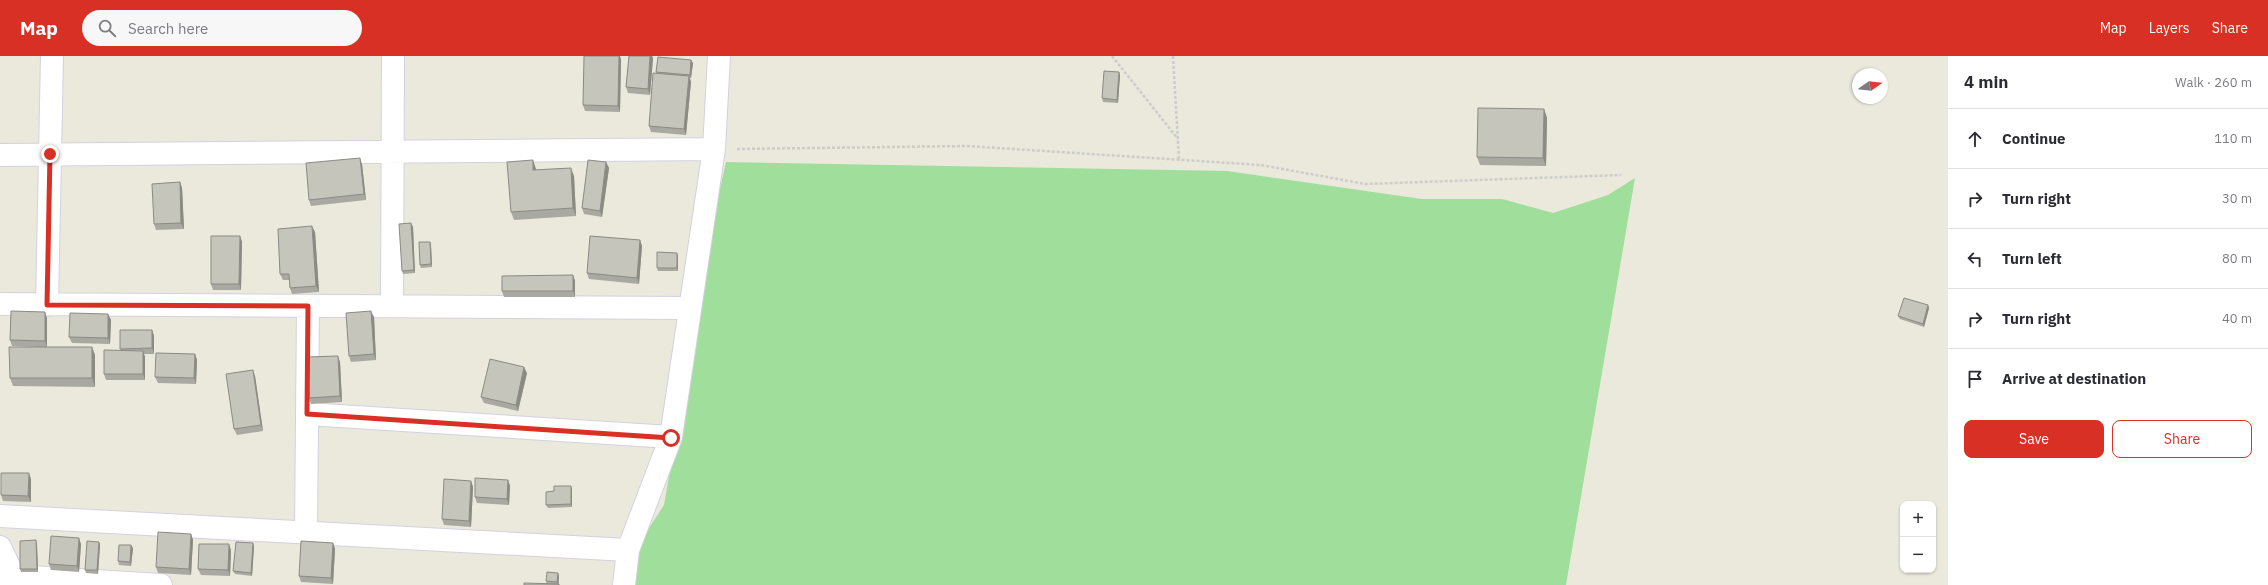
<!DOCTYPE html>
<html lang="en">
<head>
<meta charset="utf-8">
<style>
  :root { --surface:#fff; --page:#f7f7f7; --text:#2b2b33; --muted:#7c7c81; --line:#e1e1e2; --accent:#d93025 }
  body { margin:0; font-family:"IBM Plex Sans",sans-serif; background:var(--page); color:var(--text) }
  .controls { position:absolute; right:12px; bottom:12px; display:grid; overflow:hidden; border-radius:8px; box-shadow:0 1px 3px #0004 }
  .controls button { width:36px; height:36px; display:grid; place-items:center; padding:0; border:0; border-bottom:1px solid var(--line); background:var(--surface); color:var(--text); font:20px sans-serif }
  .compass { position:absolute; left:1852px; top:12px; width:36px; height:36px; border-radius:50%; background:var(--surface); box-shadow:0 1px 3px #0004; rotate:76deg }
  .stop { position:absolute; width:12px; height:12px; margin:-9px; border:3px solid #d93025; border-radius:50%; background:#fff }
  .stop.end { background:#d93025; border-color:#fff; box-shadow:0 1px 4px #0008 }
  .list { margin:0; padding:0; list-style:none }
  h2 { display:flex; justify-content:space-between; align-items:center; height:52px; margin:0; padding:0 16px; font-size:17px }
  h2 small { font-size:13px; font-weight:400; color:var(--muted) }
  .list li { display:grid; grid-template-columns:26px 1fr auto; gap:12px; align-items:center; box-sizing:border-box; height:60px; padding:0 16px; border-top:1px solid var(--line) }
  .list b { display:block; font-size:15px; white-space:nowrap }
  .list em { font-size:13px; font-style:normal; color:var(--muted) }
  .actions { display:flex; gap:8px; padding:12px 16px }
  .actions a { flex:1; padding:9px 0; border:1px solid var(--accent); border-radius:8px; text-align:center; font-size:14px; color:var(--accent) }
  .actions .main { background:var(--accent); color:#fff }
  .icon { flex:none; width:22px; height:22px; fill:none; stroke:currentColor; stroke-width:2; stroke-linecap:round; stroke-linejoin:round }
  .map { position:relative; flex:none; width:1948px; height:529px; overflow:hidden }
  header { display:flex; align-items:center; gap:24px; box-sizing:border-box; height:56px; padding:0 20px; background:var(--accent); color:#fff }
  header strong { font-size:19px }
  nav { display:flex; gap:22px; margin-inline-start:auto; font-size:14px }
  .search { width:280px; height:36px; background:var(--page); display:flex; align-items:center; gap:10px; box-sizing:border-box; padding:0 14px; border-radius:22px; color:var(--muted); font-size:15px }
  main { display:flex }
  aside { flex:1; background:var(--surface) }
  .map>svg:first-child { display:block }
  .green { fill:#9fde9b }
  .lines { fill:none; stroke-linecap:round; stroke-linejoin:round }
  .minor-casing { stroke:#d3d1e1; stroke-width:24 }
  .path { stroke:#ccc; stroke-width:2.5; stroke-dasharray:3 2; stroke-linecap:butt }
  .minor { stroke:#fff; stroke-width:22 }
  .wall { fill:#aaa9a1 }
  .shaded-wall { fill:#8b8a83 }
  .building { fill:#c6c5bb; stroke:#8b8a83 }
  .route { stroke:#d93025; stroke-width:5 }
</style>
</head>
<body>
<header>
<strong>Map</strong>
<div class="search"><svg class="icon" aria-label="search" viewBox="0 0 24 24"><circle cx="10" cy="10" r="6"/><path d="M15 15l6 6"/></svg>Search here</div>
<nav><a>Map</a><a>Layers</a><a>Share</a></nav>
</header>
<main>
<div class="map">
<svg width="1948" height="529" viewBox="0 0 1948 529">
  <rect width="100%" height="100%" fill="#ebe9dc"/>
  <path class="green" d="M726 106 1227 115 1422 143H1502L1553 157 1608 139 1635 122 1566 529H635L634 495 664 449 715 155Z"/>
  <g class="lines">
    <g class="minor-casing">
      <path id="minor" d="M0 99 714 93
        M0 248 690 252
        M47 249 52 0
        M392 250 393 0
        M307 358 671 381
        M0 460 628 494
        M306 477 308 250
        M0 491 18 529
        M0 525 14 520 161 529
        M624 529 628 494 671 381 714 93 719 0"/>
    </g>
    <path class="path" d="M1112 0 1178 83
      M1173 0 1179 104
      M737 93 967 90 1261 109 1365 128 1621 119"/>
    <use href="#minor" class="minor"/>
  </g>
  <path class="wall" d="M629 0H652L653 2 650 39 628 37 626 31Z
    M621 3 620 56 585 55 583 49Z
    M693 7 691 22H690L691 26 686 79 651 76 649 70 657 17 656 16Z
    M1119 16 1120 19 1118 47 1103 46 1102 42Z
    M1544 53 1547 62 1546 110 1480 109 1477 101Z
    M606 106 609 112 602 161 584 158 582 152Z
    M362 108 366 144 311 150 309 144Z
    M536 113V114L574 120 576 160 514 164 511 156Z
    M180 126 182 132 184 173 156 174 154 168Z
    M411 167 413 171 415 217 403 218 402 215Z
    M315 176 319 236 292 238 290 232 289 224H283L280 218Z
    M240 180 242 186 241 234H213L211 228Z
    M640 184 642 190 639 228 589 223 587 217Z
    M430 186 431 189 432 211 421 212 420 209Z
    M678 200V215H658L657 212Z
    M573 219 575 225V241H504L502 235Z
    M1928 249 1929 252 1924 271 1900 263 1898 260Z
    M108 258 111 264 110 288 72 287 69 281Z
    M374 261 376 304 351 306 349 300Z
    M47 262V291H92L95 299V331L13 330 10 322 40 291 12 290 10 284Z
    M152 274 154 280V298H144L145 301V324H106L104 318 121 294 120 293Z
    M195 298 197 304 196 328 158 327 155 321Z
    M340 306 342 346 311 348 309 342Z
    M527 317 518 355 484 347 481 341Z
    M255 320 263 375 237 379 234 373Z
    M31 423V446L3 445 1 439Z
    M508 424 510 430 509 449 477 447 475 441Z
    M471 425 473 431 471 471 444 469 442 463Z
    M572 433V451L548 452 546 449Z
    M191 478 193 484 191 519 158 517 156 511Z
    M99 486 100 489 98 518 86 517 85 514Z
    M253 487 254 491 252 520 235 518 233 515Z
    M333 487 335 493 333 528 301 526 299 520Z
    M37 488 38 516H21L20 513Z
    M81 488 79 516 51 514 49 508Z
    M133 492 131 510 119 509 118 505Z
    M231 494 230 520 201 519 198 513Z
    M558 517 559 520V528H547L546 525Z"/>
  <path class="shaded-wall" d="M619 0H620L621 3 620 56 618 50Z
    M650 0H652L653 2 650 39 648 33Z
    M691 4 693 7 691 22 690 19Z
    M1119 16 1120 19 1118 47 1117 44Z
    M689 20 691 26 686 79 684 73Z
    M1544 53 1547 62 1546 110 1543 102Z
    M360 102 362 108 366 144 364 138Z
    M533 104 536 113V123L533 114Z
    M606 106 609 112 602 161 600 155Z
    M571 112 574 120 576 160 573 152Z
    M180 126 182 132 184 173 181 167Z
    M411 167 413 171 415 217 414 214Z
    M312 170 315 176 319 236 316 230Z
    M240 180 242 186 241 234 239 228Z
    M640 184 642 190 639 228 637 222Z
    M430 186 431 189 432 211 431 208Z
    M677 197 678 200V215L677 212Z
    M573 219 575 225V241L573 235Z
    M1928 249 1929 252 1924 271 1923 268Z
    M371 255 374 261 376 304 374 298Z
    M45 256 47 262V291L45 285Z
    M108 258 111 264 110 288 108 282Z
    M152 274 154 280V298L152 292Z
    M92 291 95 299V331L92 322Z
    M143 295 145 301V324L143 318Z
    M195 298 197 304 196 328 194 322Z
    M338 300 340 306 342 346 340 340Z
    M524 311 527 317 518 355 516 349Z
    M253 314 255 320 263 375 261 369Z
    M29 417 31 423V446L28 440Z
    M508 424 510 430 509 449 507 443Z
    M471 425 473 431 471 471 469 465Z
    M571 430 572 433V451L571 448Z
    M191 478 193 484 191 519 189 513Z
    M79 482 81 488 79 516 77 510Z
    M36 484 37 488 38 516 37 513Z
    M99 486 100 489 98 518 97 514Z
    M253 487 254 491 252 520 251 517Z
    M333 487 335 493 333 528 331 522Z
    M229 488 231 494 230 520 228 514Z
    M131 489 133 492 131 510 130 506Z
    M558 517 559 520 558 529 557 526Z"/>
  <path class="building" d="M584 0H619L618 50 583 49Z
    M629 0H650L648 33 626 31Z
    M658 1 691 4 690 19 656 16Z
    M1104 15 1119 16 1117 44 1102 42Z
    M653 17 689 20 684 73 649 70Z
    M1478 52 1544 53 1543 102 1477 101Z
    M360 102 364 138 309 144 306 107Z
    M533 104V114L571 112 573 152 511 156 507 106Z
    M588 104 606 106 600 155 582 152Z
    M180 126 181 167 154 168 152 128Z
    M411 167 414 214 402 215 399 168Z
    M312 170 316 230 290 232 289 218H280L278 173Z
    M211 180H240L239 228H211Z
    M590 180 640 184 637 222 587 217Z
    M419 186H430L431 208 420 209Z
    M657 196 677 197V212H657Z
    M573 219V235H502V220Z
    M1904 242 1928 249 1923 268 1898 260Z
    M11 255 45 256V285L10 284Z
    M371 255 374 298 349 300 346 257Z
    M70 257 108 258V282L69 281Z
    M120 274H152V292L120 293Z
    M9 291H92V322H10Z
    M104 294 143 295V318H104Z
    M156 297 195 298 194 322 155 321Z
    M338 300 340 340 309 342 307 301Z
    M490 303 524 311 516 349 481 341Z
    M253 314 261 369 234 373 226 318Z
    M1 417H29L28 440 1 439Z
    M475 422 508 424 507 443 475 441Z
    M444 423 471 425 469 465 442 463Z
    M554 430H571V448L546 449V436L554 435Z
    M158 476 191 478 189 513 156 511Z
    M51 480 79 482 77 510 49 508Z
    M36 484 37 513H20V485Z
    M87 485 99 486 97 514H85Z
    M301 485 333 487 331 522 299 520Z
    M236 486 253 487 251 517 233 515Z
    M199 488H229L228 514 198 513Z
    M119 489H131L130 506 118 505Z
    M547 516 558 517 557 526 546 525Z
    M524 527 559 528V529H524Z"/>
  <g class="lines">
    <path class="route" d="M50 98 47 249 308 250 307 358 671 382"/>
  </g>
</svg>
<div class="controls">
<button>+</button>
<button>−</button>
</div>
<svg class="compass" viewBox="-18 -18 36 36"><path d="M0-13l5 13h-10z" fill="#e53935"/><path d="M0 13l5-13h-10z" fill="#7c7c81"/></svg>
<div class="stop" style="left:671px;top:382px"></div>
<div class="stop end" style="left:50px;top:98px"></div>
</div>
<aside>
<h2>4 min<small>Walk · 260 m</small></h2>
<ul class="list">
<li><svg class="icon" aria-label="ahead" viewBox="0 0 24 24"><path d="M12 20V5M6 11l6-6 6 6"/></svg><div><b>Continue</b></div><em>110 m</em></li>
<li><svg class="icon" aria-label="right" viewBox="0 0 24 24"><path d="M7 20v-9h11M14 6l5 5-5 5"/></svg><div><b>Turn right</b></div><em>30 m</em></li>
<li><svg class="icon" aria-label="left" viewBox="0 0 24 24"><path d="M17 20v-9H6M10 6l-5 5 5 5"/></svg><div><b>Turn left</b></div><em>80 m</em></li>
<li><svg class="icon" aria-label="right" viewBox="0 0 24 24"><path d="M7 20v-9h11M14 6l5 5-5 5"/></svg><div><b>Turn right</b></div><em>40 m</em></li>
<li><svg class="icon" aria-label="arrive" viewBox="0 0 24 24"><path d="M6 21V4h12l-3 4 3 4H6"/></svg><div><b>Arrive at destination</b></div></li>
</ul>
<div class="actions"><a class="main">Save</a><a>Share</a></div>
</aside>
</main>
</body>
</html>
